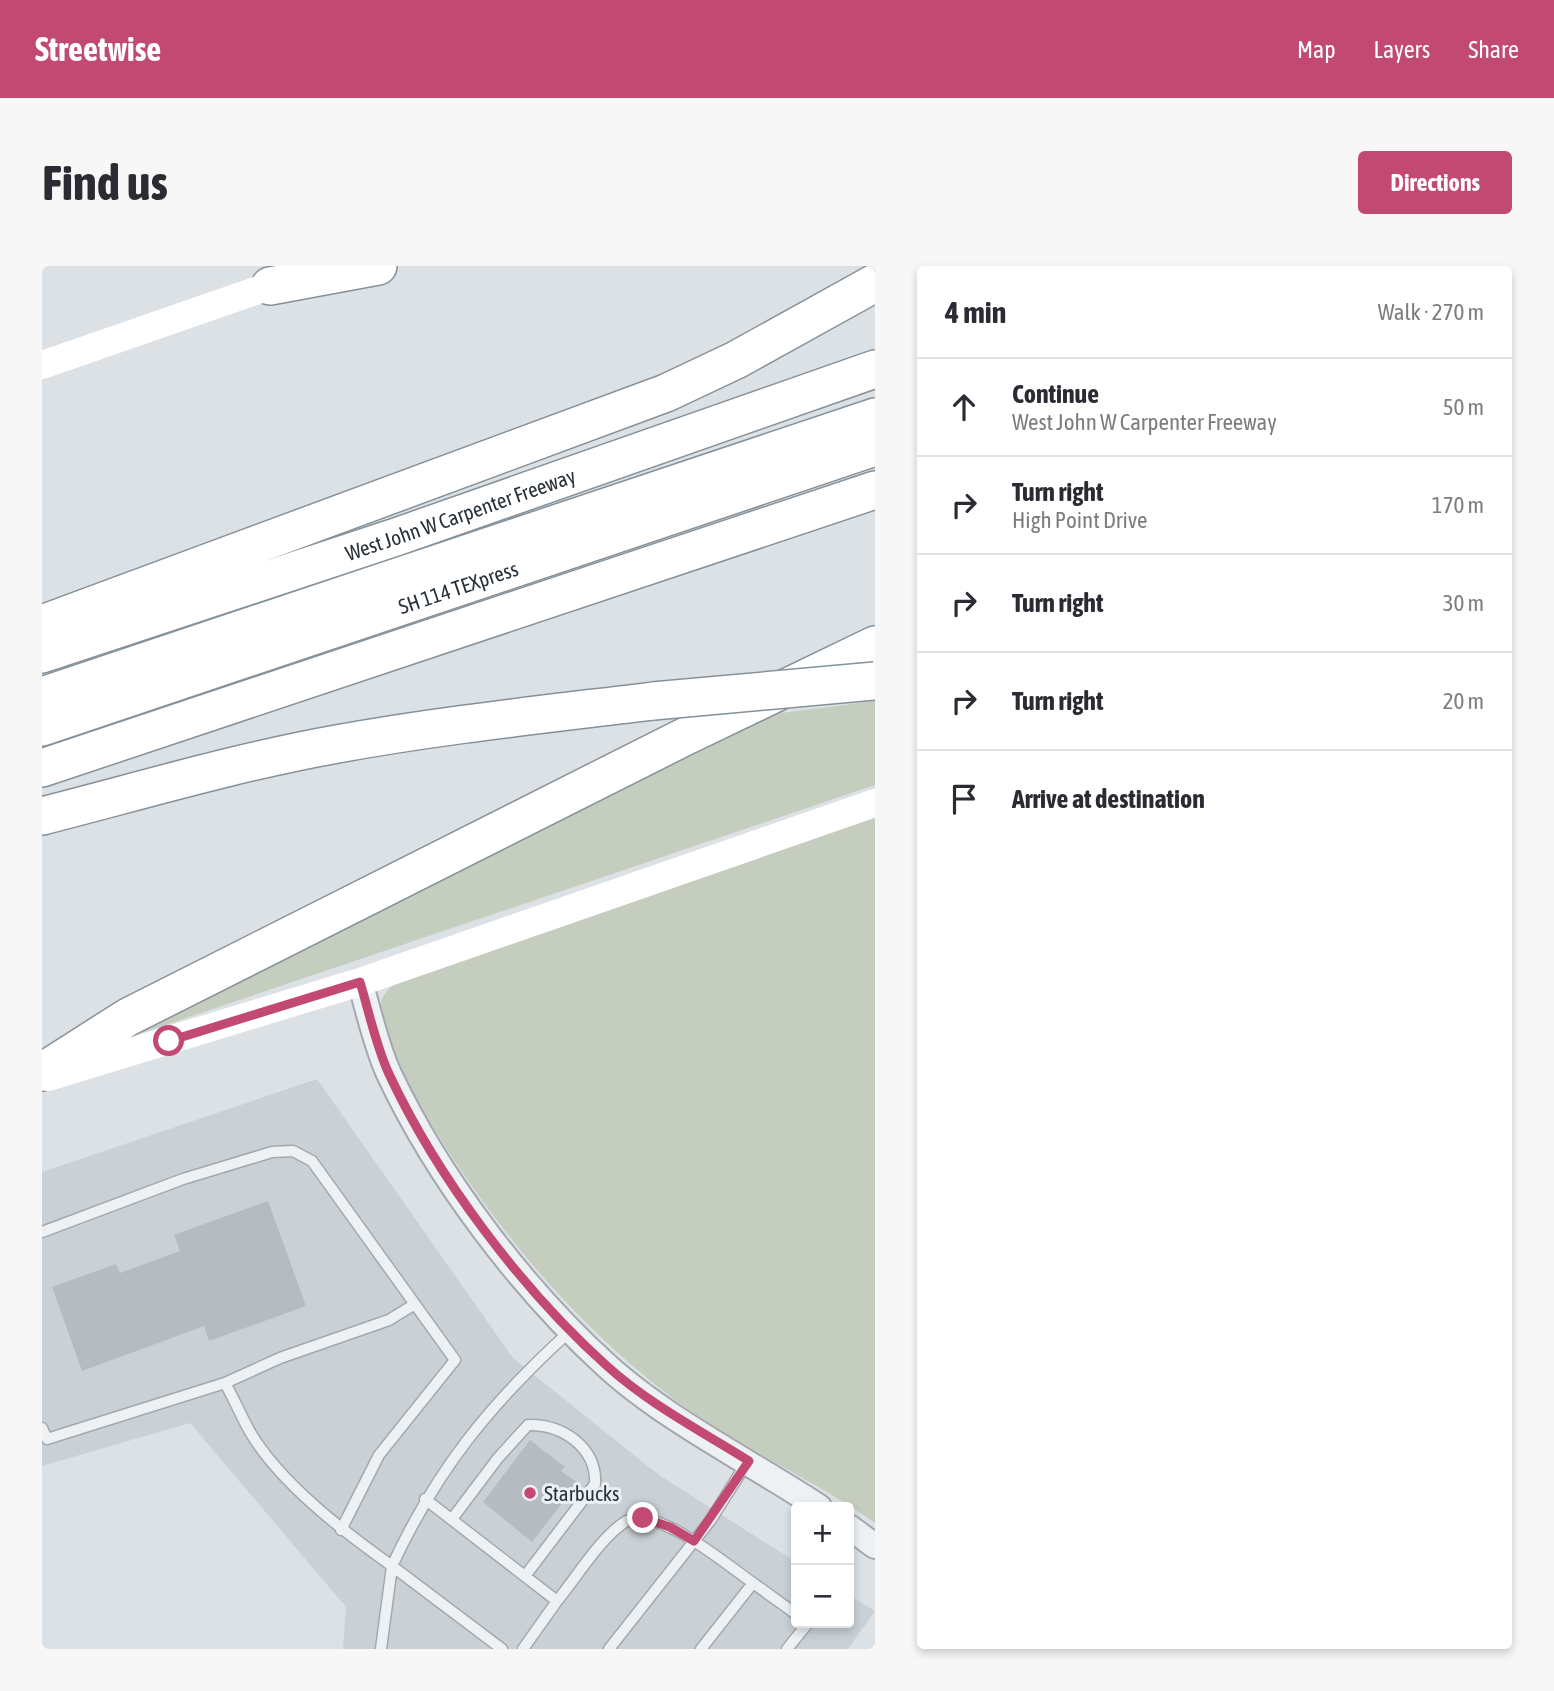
<!DOCTYPE html>
<html lang="en">
<head>
<meta charset="utf-8">
<style>
  :root { --surface:#fff; --page:#f7f7f7; --text:#2b2b33; --muted:#7c7c81; --line:#e1e1e2; --accent:#c24971 }
  body { margin:0; font-family:"Asap Condensed",sans-serif; background:var(--page); color:var(--text) }
  .controls { position:absolute; right:21px; bottom:21px; display:grid; overflow:hidden; border-radius:7px; box-shadow:0 4px 10px #0003 }
  .controls button { width:63px; height:63px; display:grid; place-items:center; padding:0; border:0; border-bottom:2px solid var(--line); background:var(--surface); color:var(--text); font:35px sans-serif }
  .stop { position:absolute; width:21px; height:21px; margin:-16px; border:5px solid #c24971; border-radius:50%; background:#fff }
  .stop.end { background:#c24971; border-color:#fff; box-shadow:0 2px 7px #0008 }
  .list { margin:0; padding:0; list-style:none }
  h2 { display:flex; justify-content:space-between; align-items:center; height:91px; margin:0; padding:0 28px; font-size:30px }
  h2 small { font-size:23px; font-weight:400; color:var(--muted) }
  .list li { display:grid; grid-template-columns:46px 1fr auto; gap:21px; align-items:center; box-sizing:border-box; height:98px; padding:0 28px; border-top:2px solid var(--line) }
  .list b { display:block; font-size:26px; white-space:nowrap }
  .list p { margin:0; font-size:23px; white-space:nowrap; color:var(--muted) }
  .list em { font-size:23px; font-style:normal; color:var(--muted) }
  .icon { flex:none; width:38px; height:38px; fill:none; stroke:currentColor; stroke-width:2; stroke-linecap:round; stroke-linejoin:round }
  .map { position:relative; flex:none; width:833px; height:1383px; overflow:hidden; border-radius:7px }
  header { display:flex; align-items:center; gap:42px; box-sizing:border-box; height:98px; padding:0 35px; background:var(--accent); color:#fff }
  header strong { font-size:33px }
  nav { display:flex; gap:38px; margin-inline-start:auto; font-size:24px }
  .intro { display:flex; align-items:center; justify-content:space-between; box-sizing:border-box; height:168px; padding:0 42px }
  h1 { margin:0; font-size:49px }
  .button { padding:18px 32px; border-radius:7px; background:var(--accent); color:#fff; font-size:24px; font-weight:700 }
  main { display:flex; gap:42px; padding:0 42px }
  aside { flex:1; background:var(--surface); border-radius:7px; box-shadow:0 4px 10px #0003 }
  .map>svg:first-child { display:block }
  .built { fill:#cad1d6 }
  .green { fill:#c5cebe }
  .building { fill:#b4bbc1 }
  .lines { fill:none; stroke-linecap:round; stroke-linejoin:round }
  .service-casing { stroke:#a2a9ae; stroke-width:13 }
  .tertiary-casing { stroke:#a2a9ae; stroke-width:28 }
  .motorway-casing { stroke:#85919a; stroke-width:40 }
  .service { stroke:#eef1f4; stroke-width:10 }
  .tertiary { stroke:#eef1f4; stroke-width:24 }
  .secondary { stroke:#fff; stroke-width:28 }
  .motorway { stroke:#fff; stroke-width:37 }
  .motorway-bridge-casing { stroke:#85919a; stroke-width:40; stroke-linecap:butt }
  .motorway-bridge { stroke:#fff; stroke-width:37 }
  .route { stroke:#c24971; stroke-width:9 }
  .poi-dot { fill:#c24971; stroke:#ebf0f3; stroke-width:2.5 }
  .labels { text-anchor:middle; dominant-baseline:central; stroke-width:6; stroke-linejoin:round; paint-order:stroke }
  .street-label { font-size:21px; fill:#27313a; stroke:#ebf0f3 }
  .poi-label { font-size:21px; fill:#27313a; stroke:#ebf0f3; text-anchor:start }
</style>
</head>
<body>
<header>
<strong>Streetwise</strong>
<nav><a>Map</a><a>Layers</a><a>Share</a></nav>
</header>
<div class="intro"><h1>Find us</h1><a class="button">Directions</a></div>
<main>
<div class="map">
<svg width="833" height="1383" viewBox="0 0 833 1383">
  <rect width="100%" height="100%" fill="#dce1e5"/>
  <path class="built" d="M275 813 471 1092 617 1209 754 1296V1357H807V1329L833 1345 806 1383H301L304 1341 148 1157 0 1200V906Z"/>
  <path class="green" d="M833 435V519L91 770 731 448Z
    M833 550V1257C779 1218 716 1191 660 1153 538 1070 442 952 370 825 359 804 328 754 341 731 345 723 353 718 359 713Z"/>
  <path class="building" d="M226 935 264 1040 167 1075 162 1060 40 1105 10 1021 74 998 78 1007 138 985 132 969Z
    M488 1174 523 1201 519 1205 536 1217 490 1276 441 1236Z"/>
  <g class="lines">
    <g class="service-casing">
      <path id="service" d="M0 966 141 913 230 886 251 885 270 895 413 1094 337 1189 299 1264
        M183 1117C192 1133 199 1150 208 1166 239 1218 301 1265 350 1300L339 1383
        M0 1162 5 1173 183 1117 238 1092 347 1054 373 1038
        M383 1233 515 1335 481 1383
        M410 1253 456 1192 486 1159C521 1158 555 1182 553 1218L483 1310
        M711 1317 754 1348
        M515 1335C534 1312 559 1271 583 1256 613 1237 686 1300 711 1317L659 1383
        M460 1383 350 1300C395 1203 448 1138 527 1066
        M567 1383 668 1255 704 1198
        M745 1383 766 1357"/>
    </g>
    <g class="tertiary-casing">
      <path id="tertiary" d="M318 716C327 746 334 780 347 808 396 912 480 1023 565 1100 623 1153 710 1197 777 1241
        M807 1261 833 1280"/>
    </g>
    <g class="motorway-casing">
      <g id="motorway">
        <path d="M228 20 336 0"/>
        <path d="M0 358 624 127 694 94 833 17"/>
        <path id="s1" d="M0 388 354 271 833 103"/>
        <path d="M0 430 833 151"/>
        <path id="s2" d="M0 461 833 181"/>
        <path d="M0 502 833 224"/>
        <path d="M0 550C98 525 195 496 295 478 399 459 505 448 611 435"/>
        <path d="M0 806 86 751 640 472 833 379"/>
      </g>
    </g>
    <use href="#service" class="service"/>
    <use href="#tertiary" class="tertiary"/>
    <path class="secondary" d="M0 99 245 14
      M6 811 318 716 833 537"/>
    <use href="#motorway" class="motorway"/>
    <g class="motorway-bridge-casing">
      <path id="motorway-bridge" d="M611 435 833 415"/>
    </g>
    <use href="#motorway-bridge" class="motorway-bridge"/>
  </g>
  <g class="lines">
    <path class="route" d="M127 775 318 716C327 746 334 780 347 808 395 911 480 1024 565 1100 607 1138 659 1165 707 1195L652 1275 628 1261 601 1252"/>
  </g>
  <circle class="poi-dot" cx="488" cy="1227" r="7"/>
  <g class="labels">
    <g class="street-label">
      <text stroke="none"><textPath href="#s1" startOffset="441">West John W Carpenter Freeway</textPath></text>
      <text stroke="none"><textPath href="#s2" startOffset="439">SH 114 TEXpress</textPath></text>
    </g>
    <g class="poi-label">
      <text x="502" y="1227">Starbucks</text>
    </g>
  </g>
</svg>
<div class="controls">
<button>+</button>
<button>−</button>
</div>
<div class="stop" style="left:127px;top:775px"></div>
<div class="stop end" style="left:601px;top:1252px"></div>
</div>
<aside>
<h2>4 min<small>Walk · 270 m</small></h2>
<ul class="list">
<li><svg class="icon" aria-label="ahead" viewBox="0 0 24 24"><path d="M12 20V5M6 11l6-6 6 6"/></svg><div><b>Continue</b><p>West John W Carpenter Freeway</p></div><em>50 m</em></li>
<li><svg class="icon" aria-label="right" viewBox="0 0 24 24"><path d="M7 20v-9h11M14 6l5 5-5 5"/></svg><div><b>Turn right</b><p>High Point Drive</p></div><em>170 m</em></li>
<li><svg class="icon" aria-label="right" viewBox="0 0 24 24"><path d="M7 20v-9h11M14 6l5 5-5 5"/></svg><div><b>Turn right</b></div><em>30 m</em></li>
<li><svg class="icon" aria-label="right" viewBox="0 0 24 24"><path d="M7 20v-9h11M14 6l5 5-5 5"/></svg><div><b>Turn right</b></div><em>20 m</em></li>
<li><svg class="icon" aria-label="arrive" viewBox="0 0 24 24"><path d="M6 21V4h12l-3 4 3 4H6"/></svg><div><b>Arrive at destination</b></div></li>
</ul>
</aside>
</main>
</body>
</html>
